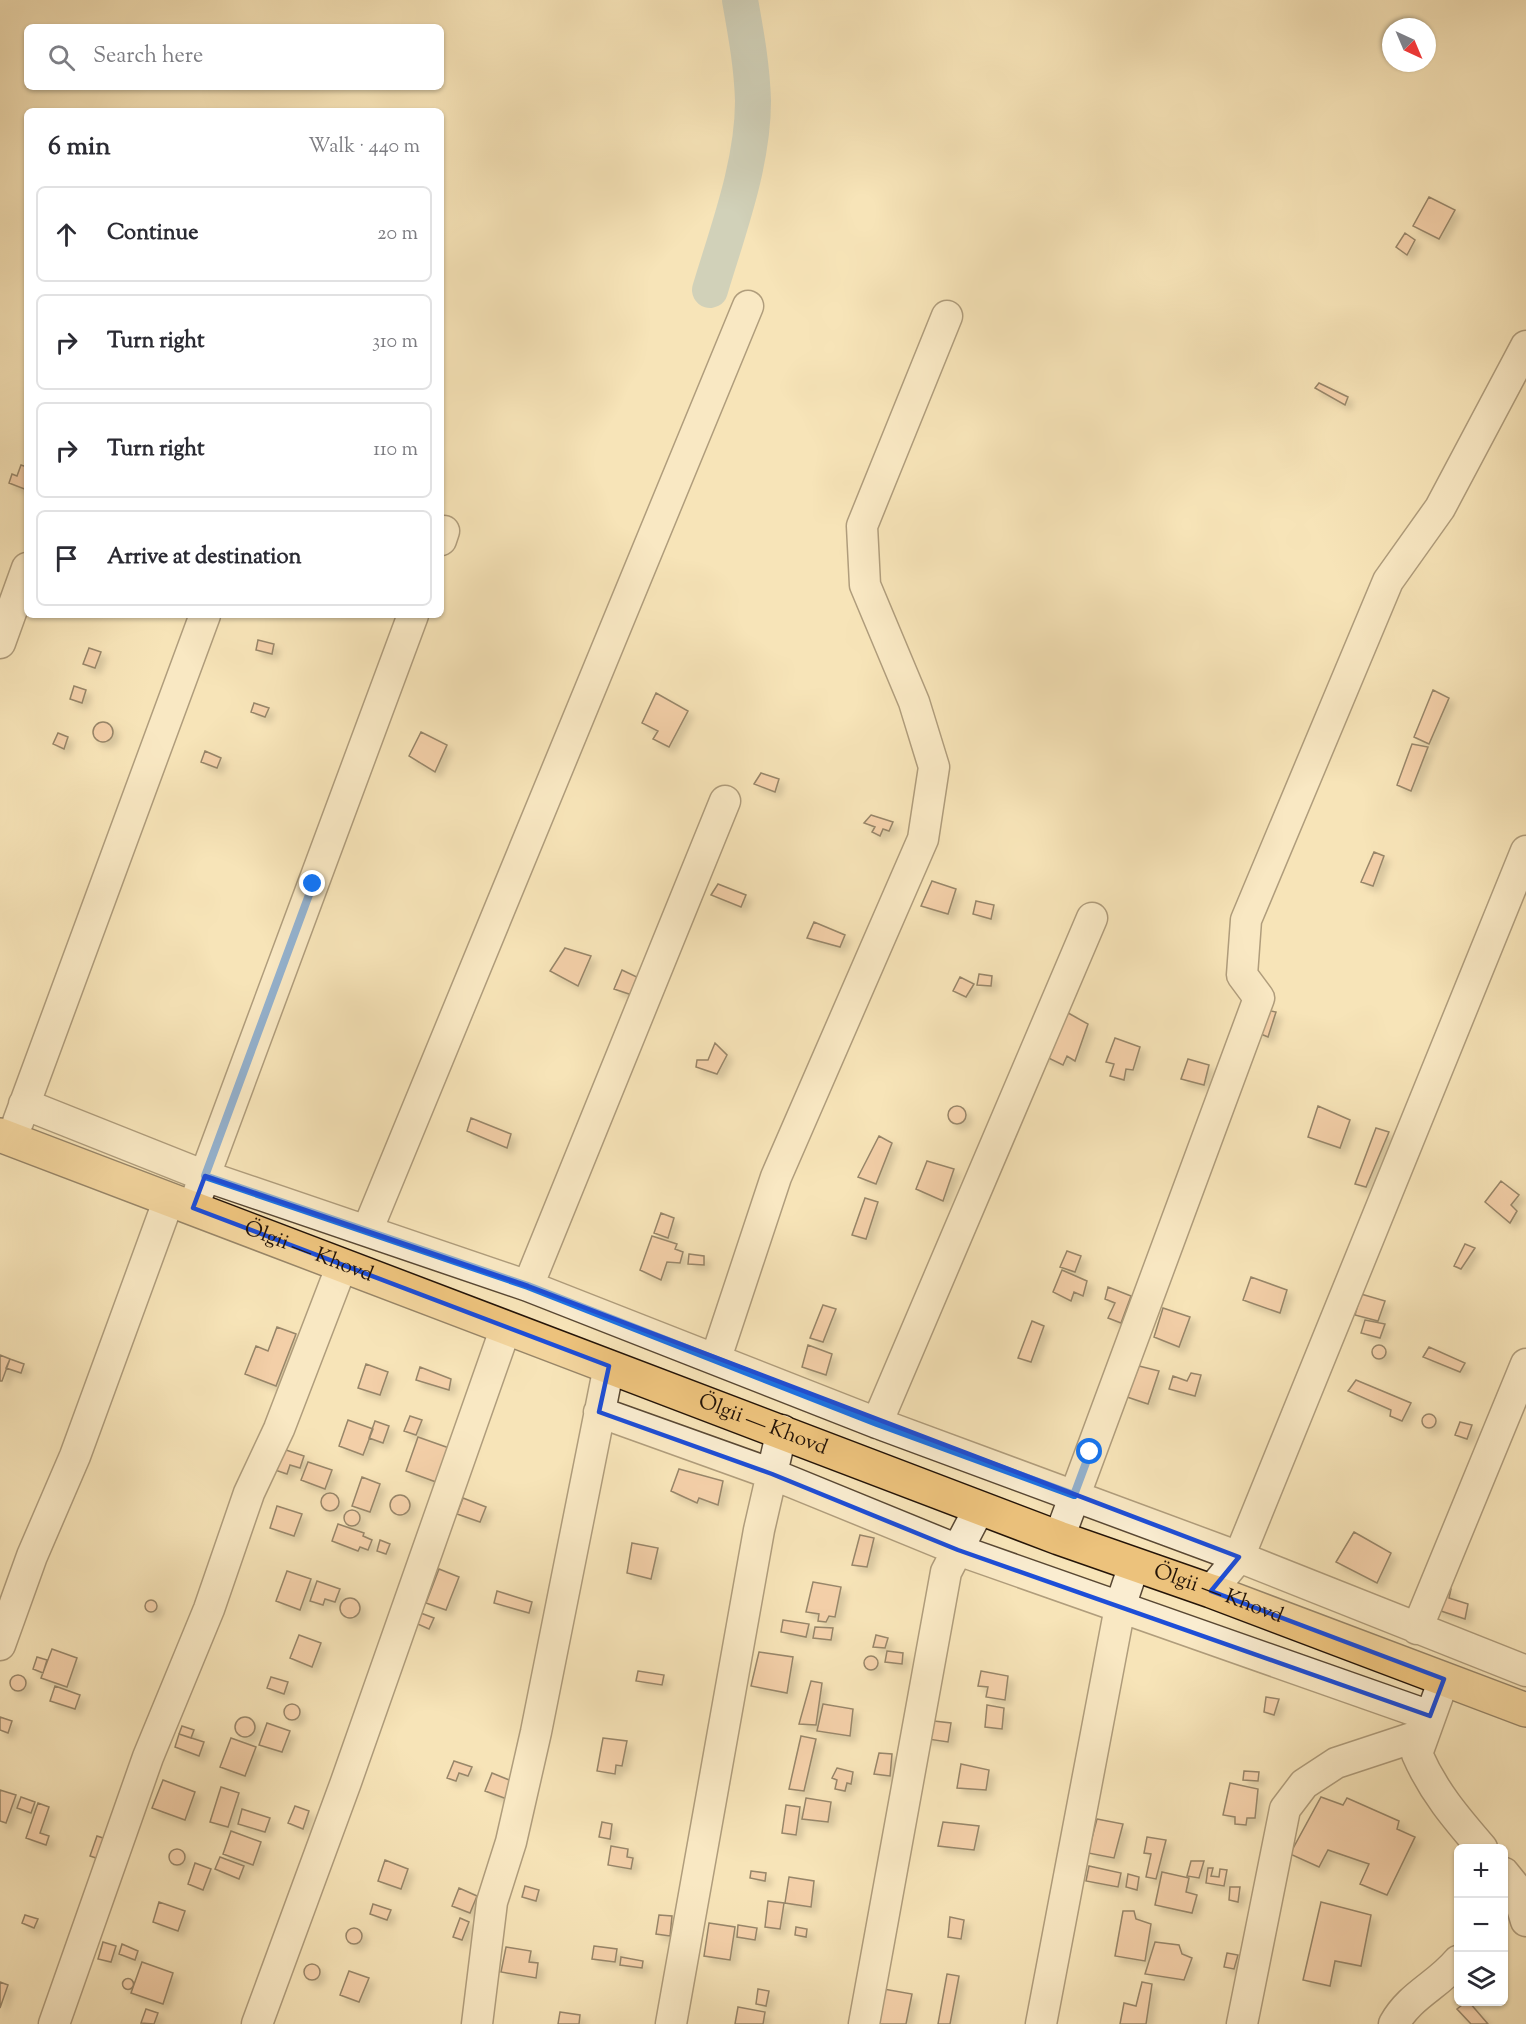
<!DOCTYPE html>
<html lang="en">
<head>
<meta charset="utf-8">
<style>
  :root { --surface:#fff; --page:#f7f7f7; --text:#2b2b33; --muted:#7c7c81; --line:#e1e1e2 }
  body { margin:0; font-family:"Sorts Mill Goudy",serif; background:var(--page); color:var(--text) }
  .controls { position:absolute; right:18px; bottom:18px; display:grid; overflow:hidden; border-radius:9px; box-shadow:0 2px 4px #0004 }
  .controls button { width:54px; height:54px; display:grid; place-items:center; padding:0; border:0; border-bottom:2px solid var(--line); background:var(--surface); color:var(--text); font:30px sans-serif }
  .compass { position:absolute; left:1382px; top:18px; width:54px; height:54px; border-radius:50%; background:var(--surface); box-shadow:0 2px 4px #0004; rotate:136deg }
  .stop { position:absolute; width:18px; height:18px; margin:-14px; border:4px solid #1a73e8; border-radius:50%; background:#fff }
  .stop.end { background:#1a73e8; border-color:#fff; box-shadow:0 2px 6px #0008 }
  .list { margin:0; padding:0; list-style:none }
  h2 { display:flex; justify-content:space-between; align-items:center; height:78px; margin:0; padding:0 24px; font-size:26px }
  h2 small { font-size:20px; font-weight:400; color:var(--muted) }
  .list li { display:grid; grid-template-columns:39px 1fr auto; gap:18px; align-items:center; box-sizing:border-box; height:96px; margin:0 12px 12px; padding:0 12px; border:2px solid var(--line); border-radius:9px }
  .list b { display:block; font-size:22px; white-space:nowrap }
  .list em { font-size:20px; font-style:normal; color:var(--muted) }
  .icon { flex:none; width:33px; height:33px; fill:none; stroke:currentColor; stroke-width:2; stroke-linecap:round; stroke-linejoin:round }
  .map { position:relative; flex:none; width:1526px; height:2024px; overflow:hidden }
  .search { position:absolute; background:var(--surface); box-shadow:0 2px 4px #0004; left:24px; top:24px; width:420px; height:66px; display:flex; align-items:center; gap:15px; box-sizing:border-box; padding:0 21px; border-radius:9px; color:var(--muted); font-size:22px }
  .panel { position:absolute; background:var(--surface); box-shadow:0 2px 4px #0004; left:24px; top:108px; width:420px; height:510px; border-radius:9px }
  .map>svg:first-child { display:block }
  .lines { fill:none; stroke-linecap:round; stroke-linejoin:round }
  .river { stroke:#a3bbbb; stroke-width:36 }
  .building { fill:#eeb696; stroke:#241408; stroke-width:1.5; filter:url(#shadow) }
  .minor-casing { stroke:#594834; stroke-width:33 }
  .highway-casing { stroke:#241408; stroke-width:36 }
  .minor { stroke:#faedd1; stroke-width:30 }
  .highway { stroke:#ecc27c; stroke-width:33 }
  .route { stroke:#1a73e8; stroke-width:8 }
  .marked { fill:none; stroke:#1d4ed8; stroke-width:4.5; stroke-linejoin:round }
  .labels { text-anchor:middle; dominant-baseline:central; stroke-width:6; stroke-linejoin:round; paint-order:stroke }
  .street-label { font-size:21px; fill:#241408; stroke:#faedd1 }
</style>
</head>
<body>
<div class="map">
<svg width="1526" height="2024" viewBox="0 0 1526 2024">
  <defs>
    <filter id="shadow"><feDropShadow dx="5.5" dy="5.5" stdDeviation="3" flood-color="#0004"/></filter>
  </defs>
  <rect width="100%" height="100%" fill="#f7e4b8"/>
  <filter id="stains"><feTurbulence type="fractalNoise" baseFrequency=".00333" numOctaves="4"/><feColorMatrix values="0 0 0 0 .2 0 0 0 0 .09 0 0 0 0 .02 0 0 0 .5 -.17"/></filter>
  <radialGradient id="worn" r=".72"><stop offset=".6" stop-color="#630" stop-opacity="0"/><stop offset="1" stop-color="#630" stop-opacity=".3"/></radialGradient>
  <g class="lines">
    <path class="river" d="M710 290C728 230 753 164 753 101 752 66 746 34 740 0"/>
  </g>
  <path class="building" d="M1429 197 1455 210 1439 239 1413 226Z
    M1405 233 1415 240 1407 255 1396 247Z
    M1319 383 1348 397 1345 405 1315 388Z
    M21 465 27 467V490L9 483 12 474 17 476Z
    M258 640 274 644 272 654 256 650Z
    M89 648 101 652 95 668 83 664Z
    M74 686 86 690 82 703 70 699Z
    M1433 690 1449 698 1429 744 1414 737Z
    M656 693 688 711 669 747 653 739 658 731 642 723Z
    M254 703 269 708 265 717 251 712Z
    M93 732a10 10 0 1 1 20 0a10 10 0 1 1-20 0Z
    M421 732 447 745 435 772 409 756Z
    M58 733 68 737 64 749 53 744Z
    M1412 744 1428 747 1411 791 1397 785Z
    M205 751 221 758 217 768 201 762Z
    M761 773 779 779 775 792 754 784Z
    M871 815 893 822 889 831 883 829 880 836 872 832 875 827 864 823Z
    M1374 852 1384 856 1373 886 1361 882Z
    M932 881 956 889 948 914 921 906Z
    M718 884 746 895 741 907 711 895Z
    M976 901 994 905 991 919 973 914Z
    M814 922 845 935 840 947 807 938Z
    M565 948 591 956 578 986 550 971Z
    M622 970 639 978 632 995 614 989Z
    M979 974 992 976 991 986 977 985Z
    M960 977 974 984 966 997 953 991Z
    M1061 1009 1088 1024 1075 1061 1067 1056 1063 1065 1040 1054Z
    M1266 1010 1276 1012 1268 1037 1256 1032Z
    M1115 1038 1140 1047 1133 1070 1126 1069 1124 1080 1110 1076 1114 1064 1106 1062Z
    M715 1043 727 1055 717 1074 696 1067 697 1060H708Z
    M1188 1059 1209 1065 1204 1085 1181 1079Z
    M1318 1106 1350 1120 1340 1148 1308 1137Z
    M948 1115a9 9 0 1 1 18 0a9 9 0 1 1-18 0Z
    M471 1118 511 1134 507 1148 467 1131Z
    M1376 1128 1389 1132 1366 1187 1355 1184Z
    M879 1136 892 1143 876 1184 858 1177Z
    M927 1161 954 1169 943 1201 916 1189Z
    M1501 1181 1519 1195 1511 1205 1517 1211 1510 1223 1485 1202Z
    M865 1198 878 1202 866 1239 852 1235Z
    M661 1213 674 1218 668 1238 654 1233Z
    M652 1236 677 1244 675 1249 683 1252 680 1263 667 1262 661 1280 640 1270Z
    M1465 1244 1475 1248 1461 1269 1454 1266Z
    M1067 1251 1081 1256 1075 1272 1060 1267Z
    M689 1254 704 1256V1265L688 1264Z
    M1062 1270 1087 1281 1083 1296 1074 1292 1071 1301 1053 1292Z
    M1251 1277 1287 1290 1280 1313 1243 1300Z
    M1108 1287 1131 1296 1121 1323 1108 1318 1115 1303 1105 1299Z
    M1361 1294 1385 1301 1378 1321 1355 1315Z
    M823 1305 836 1309 823 1342 810 1338Z
    M1163 1308 1190 1317 1179 1347 1154 1337Z
    M1365 1320 1385 1324 1380 1338 1361 1333Z
    M1032 1321 1044 1326 1031 1362 1018 1358Z
    M277 1327 296 1334 276 1386 245 1374 256 1346 268 1351Z
    M1372 1352a7 7 0 1 1 14 0a7 7 0 1 1-14 0Z
    M808 1345 832 1354 826 1375 802 1367Z
    M1429 1347 1465 1363 1460 1372 1423 1357Z
    M0 1355 10 1359 2 1381H0Z
    M10 1359 24 1364 21 1373 6 1368Z
    M366 1364 388 1372 380 1395 358 1388Z
    M1139 1366 1159 1371 1148 1404 1127 1397Z
    M420 1367 451 1379 449 1390 416 1380Z
    M1191 1373 1201 1375 1195 1396 1169 1389 1173 1376 1187 1381Z
    M1356 1380 1411 1403 1402 1421 1390 1416 1391 1410 1348 1391Z
    M1422 1421a7 7 0 1 1 14 0a7 7 0 1 1-14 0Z
    M410 1416 422 1420 416 1435 404 1431Z
    M348 1420 373 1429 363 1455 339 1446Z
    M375 1421 389 1426 383 1443 369 1438Z
    M1460 1422 1472 1425 1467 1439 1455 1435Z
    M418 1437 449 1448 436 1482 406 1471Z
    M283 1449 304 1456 300 1468 290 1465 287 1474 275 1470Z
    M308 1462 332 1470 325 1489 301 1480Z
    M679 1469 723 1481 718 1505 699 1498 697 1503 671 1491Z
    M362 1477 380 1484 370 1512 352 1506Z
    M321 1502a9 9 0 1 1 18 0a9 9 0 1 1-18 0Z
    M390 1505a10 10 0 1 1 20 0a10 10 0 1 1-20 0Z
    M463 1498 486 1507 480 1522 457 1514Z
    M277 1506 302 1514 294 1536 270 1528Z
    M344 1518a8 8 0 1 1 16 0a8 8 0 1 1-16 0Z
    M338 1524 364 1533 363 1536 372 1540 368 1550 360 1547 358 1551 332 1541Z
    M1354 1532 1391 1553 1377 1583 1336 1562Z
    M860 1535 874 1538 867 1567 852 1565Z
    M380 1540 390 1544 386 1554 377 1551Z
    M632 1543 658 1548 651 1579 627 1573Z
    M439 1569 459 1577 446 1610 426 1603Z
    M287 1571 311 1579 300 1610 276 1601Z
    M317 1581 340 1589 335 1602 325 1599 323 1605 310 1601Z
    M813 1582 841 1587 835 1617 829 1616 826 1622 818 1621 819 1614 806 1612Z
    M1442 1587 1451 1589 1449 1598 1468 1604 1465 1619 1435 1609Z
    M497 1591 532 1602 529 1613 494 1603Z
    M340 1608a10 10 0 1 1 20 0a10 10 0 1 1-20 0Z
    M145 1606a6 6 0 1 1 12 0a6 6 0 1 1-12 0Z
    M418 1612 434 1618 429 1629 413 1622Z
    M783 1620 809 1624 806 1637 781 1632Z
    M815 1627 833 1628 831 1640 813 1638Z
    M299 1635 321 1643 312 1667 290 1658Z
    M876 1635 888 1638 885 1648 873 1647Z
    M52 1649 77 1658 67 1687 41 1678Z
    M887 1651 903 1653 902 1664 885 1662Z
    M759 1652 793 1657 787 1693 751 1686Z
    M864 1663a7 7 0 1 1 14 0a7 7 0 1 1-14 0Z
    M37 1657 47 1660 43 1673 33 1669Z
    M638 1671 664 1675 662 1685 636 1681Z
    M981 1671 1008 1676 1005 1700 986 1697 988 1687 978 1686Z
    M10 1683a8 8 0 1 1 16 0a8 8 0 1 1-16 0Z
    M271 1677 288 1682 284 1694 267 1688Z
    M811 1681 822 1683 816 1725 799 1724Z
    M55 1686 80 1695 75 1709 50 1701Z
    M1266 1697 1279 1699 1274 1715 1264 1712Z
    M823 1704 853 1709 850 1736 817 1731Z
    M284 1712a8 8 0 1 1 16 0a8 8 0 1 1-16 0Z
    M987 1705 1004 1708 1002 1729 985 1727Z
    M0 1717 12 1721 8 1733 0 1730Z
    M235 1727a10 10 0 1 1 20 0a10 10 0 1 1-20 0Z
    M925 1720 951 1723 948 1742 921 1738Z
    M267 1723 290 1731 282 1752 259 1745Z
    M182 1726 194 1730 191 1738 179 1734Z
    M179 1734 204 1742 199 1756 175 1747Z
    M801 1736 816 1739 804 1791 789 1789Z
    M231 1738 256 1747 245 1776 220 1767Z
    M603 1738 627 1741 622 1766 616 1765 615 1774 597 1771Z
    M879 1753 892 1754 890 1776 874 1774Z
    M454 1761 472 1767 468 1776 459 1773 456 1781 447 1778Z
    M961 1764 989 1770 986 1790 957 1788Z
    M837 1768 853 1772 851 1784 847 1783 845 1791 835 1789 837 1780 832 1778Z
    M1244 1771 1259 1772 1258 1781 1243 1780Z
    M492 1773 514 1782 507 1799 485 1791Z
    M163 1780 195 1792 185 1820 152 1808Z
    M1230 1783 1258 1789 1255 1818H1247L1246 1825 1235 1824V1817L1223 1815Z
    M221 1787 239 1793 228 1827 210 1822Z
    M0 1790 16 1795 6 1823 0 1821Z
    M21 1797 35 1802 31 1813 17 1808Z
    M1321 1797 1343 1805 1347 1798 1399 1821 1397 1829 1415 1837 1387 1895 1360 1884 1369 1864 1328 1850 1319 1867 1290 1854Z
    M806 1798 831 1802 828 1822 802 1819Z
    M38 1803 49 1807 40 1833 49 1836 46 1845 26 1838Z
    M786 1805 800 1807 796 1835 782 1833Z
    M295 1806 309 1811 303 1829 288 1823Z
    M242 1809 270 1818 265 1832 238 1824Z
    M1097 1819 1123 1824 1114 1858 1088 1853Z
    M602 1822 612 1824 610 1839 599 1837Z
    M943 1822 979 1826 974 1850 938 1846Z
    M231 1831 261 1842 253 1865 223 1854Z
    M97 1836 106 1839 99 1859 90 1856Z
    M1147 1837 1166 1840 1156 1879 1146 1877 1151 1854 1144 1853Z
    M611 1846 628 1849 627 1857 633 1858 631 1869 608 1865Z
    M169 1857a8 8 0 1 1 16 0a8 8 0 1 1-16 0Z
    M220 1857 244 1866 239 1879 215 1869Z
    M385 1860 408 1869 401 1889 378 1881Z
    M1191 1861H1204L1199 1878 1187 1876Z
    M195 1863 211 1869 203 1890 188 1884Z
    M1089 1866 1121 1873 1118 1887 1086 1881Z
    M1208 1868H1213L1211 1876 1219 1877 1220 1869 1227 1870 1224 1886 1206 1883Z
    M751 1871 766 1873 765 1881 750 1878Z
    M1162 1872 1189 1878 1186 1892 1197 1895 1192 1913 1155 1905Z
    M1128 1874 1139 1877 1137 1890 1126 1887Z
    M789 1877 814 1881 811 1907 785 1903Z
    M525 1886 539 1890 536 1901 522 1897Z
    M1230 1887H1240L1238 1902 1229 1900Z
    M459 1888 477 1896 470 1913 452 1906Z
    M768 1901 784 1903 780 1929 765 1927Z
    M159 1902 185 1911 178 1931 153 1922Z
    M1321 1902 1371 1915 1361 1966 1335 1961 1330 1986 1303 1980Z
    M373 1904 391 1910 387 1920 370 1914Z
    M1123 1911H1134L1136 1919 1151 1924 1145 1961 1115 1956Z
    M25 1915 38 1919 34 1928 22 1923Z
    M659 1915 672 1916 670 1936 656 1934Z
    M950 1917 964 1920 961 1939 948 1937Z
    M460 1918 469 1922 462 1940 453 1937Z
    M709 1923 735 1927 730 1960 704 1956Z
    M738 1925 757 1928 755 1940 737 1937Z
    M796 1927 807 1929 806 1937 795 1935Z
    M346 1936a8 8 0 1 1 16 0a8 8 0 1 1-16 0Z
    M103 1942 116 1946 111 1962 98 1959Z
    M1155 1942 1179 1945 1182 1954 1192 1958 1184 1980 1145 1974Z
    M122 1944 138 1951 135 1960 119 1954Z
    M594 1946 617 1949 615 1962 592 1959Z
    M506 1947 531 1951 529 1962 538 1963 536 1978 501 1972Z
    M1227 1953 1238 1955 1234 1969 1224 1967Z
    M621 1957 643 1961 642 1968 620 1965Z
    M142 1962 173 1973 163 2004 131 1993Z
    M304 1972a8 8 0 1 1 16 0a8 8 0 1 1-16 0Z
    M349 1971 369 1978 359 2002 340 1995Z
    M947 1974 959 1976 950 2024H938Z
    M122.5 1984a5.5 5.5 0 1 1 11 0a5.5 5.5 0 1 1-11 0Z
    M0 1982 8 1985 0 2008Z
    M1142 1982 1152 1984 1146 2024H1120L1124 2003 1136 2006Z
    M878 1988 912 1994 906 2024H876Z
    M758 1989 769 1991 766 2006 756 2004Z
    M1466 2002H1469L1488 2024H1471L1457 2009Z
    M738 2007 765 2012 763 2024H735Z
    M146 2009 158 2013 154 2024 141 2023Z
    M560 2012 580 2015 579 2024H558Z"/>
  <g class="lines">
    <g class="minor-casing">
      <path id="minor" d="M441 540 444 531
        M0 643 27 568
        M24 1104 205 1176 528 1286 877 1423 1239 1557 1526 1671
        M18 1122 205 615
        M198 1194 413 615
        M367 1231 748 306
        M528 1286 725 801
        M716 1358 776 1177 923 839 934 767 914 702 865 585 862 526 947 316
        M599 1412 772 1474 958 1550 1430 1716
        M877 1423 1092 918
        M1059 1538 1259 998 1242 975 1246 920 1388 581 1440 508 1526 346
        M1211 1591 1239 1557 1526 851
        M1417 1629 1526 1364
        M0 1645 32 1556 75 1456 169 1199
        M1444 1679 1417 1754C1433 1791 1456 1818 1482 1848
        M1504 1873 1516 1888 1526 1921
        M54 2024 148 1757 209 1609 249 1493 279 1429 342 1265
        M257 2024 346 1782 506 1327
        M477 2024 492 1902 511 1842 536 1732 609 1366
        M671 2024 759 1530 782 1430
        M864 2024 946 1572 980 1507
        M1041 2024 1120 1607 1134 1565
        M1242 2024 1285 1809 1304 1784 1336 1763 1424 1734
        M1394 2024C1410 1995 1437 1986 1458 1961"/>
    </g>
    <g class="highway-casing">
      <g id="highway">
        <path id="s1" d="M0 1135 1059 1538 1211 1591 1526 1710"/>
      </g>
    </g>
    <use href="#minor" class="minor"/>
    <use href="#highway" class="highway"/>
  </g>
  <g class="lines">
    <path class="route" d="M313 884 205 1176 528 1286 877 1423 1074 1495 1090 1452"/>
  </g>
  <path d="M0 0H1526V2024H0ZM205 1176 528 1286 1239 1557 1211 1591 1444 1679 1430 1716 958 1550 772 1474 599 1412 609 1366 193 1208Z" fill="#f7e4b8" fill-opacity=".55" fill-rule="evenodd"/>
  <path class="marked" d="M205 1176 528 1286 1239 1557 1211 1591 1444 1679 1430 1716 958 1550 772 1474 599 1412 609 1366 193 1208Z"/>
  <g class="labels">
    <g class="street-label">
      <text stroke="none"><textPath href="#s1" startOffset="330">Ölgii — Khovd</textPath></text>
      <text stroke="none"><textPath href="#s1" startOffset="816">Ölgii — Khovd</textPath></text>
      <text stroke="none"><textPath href="#s1" startOffset="1302">Ölgii — Khovd</textPath></text>
    </g>
  </g>
  <rect width="100%" height="100%" filter="url(#stains)"/>
  <rect width="100%" height="100%" fill="url(#worn)"/>
</svg>
<div class="controls">
<button>+</button>
<button>−</button>
<button><svg class="icon" aria-label="layers" viewBox="0 0 24 24"><path d="M12 4l9 5-9 5-9-5zM3 14l9 5 9-5"/></svg></button>
</div>
<svg class="compass" viewBox="-18 -18 36 36"><path d="M0-13l5 13h-10z" fill="#e53935"/><path d="M0 13l5-13h-10z" fill="#7c7c81"/></svg>
<div class="stop" style="left:1090px;top:1452px"></div>
<div class="stop end" style="left:313px;top:884px"></div>
<div class="search"><svg class="icon" aria-label="search" viewBox="0 0 24 24"><circle cx="10" cy="10" r="6"/><path d="M15 15l6 6"/></svg>Search here</div>
<section class="panel">
<h2>6 min<small>Walk · 440 m</small></h2>
<ul class="list">
<li><svg class="icon" aria-label="ahead" viewBox="0 0 24 24"><path d="M12 20V5M6 11l6-6 6 6"/></svg><div><b>Continue</b></div><em>20 m</em></li>
<li><svg class="icon" aria-label="right" viewBox="0 0 24 24"><path d="M7 20v-9h11M14 6l5 5-5 5"/></svg><div><b>Turn right</b></div><em>310 m</em></li>
<li><svg class="icon" aria-label="right" viewBox="0 0 24 24"><path d="M7 20v-9h11M14 6l5 5-5 5"/></svg><div><b>Turn right</b></div><em>110 m</em></li>
<li><svg class="icon" aria-label="arrive" viewBox="0 0 24 24"><path d="M6 21V4h12l-3 4 3 4H6"/></svg><div><b>Arrive at destination</b></div></li>
</ul>
</section>
</div>
</body>
</html>
